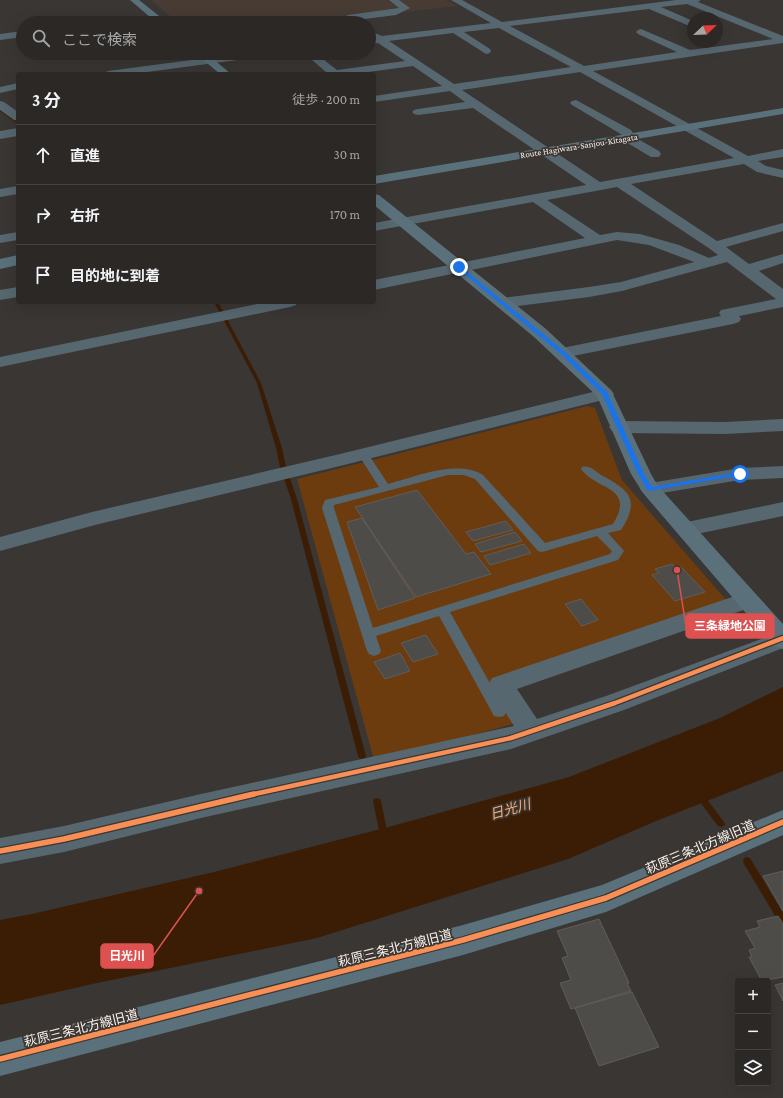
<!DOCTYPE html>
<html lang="ja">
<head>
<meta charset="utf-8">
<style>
  :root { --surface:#2b2826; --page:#33302e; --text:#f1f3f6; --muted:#a6a6a7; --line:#474443 }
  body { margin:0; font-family:"Crimson Pro","Noto Sans JP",serif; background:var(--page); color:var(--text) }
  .controls { position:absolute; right:12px; bottom:12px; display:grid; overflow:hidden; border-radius:4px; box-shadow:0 4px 16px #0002 }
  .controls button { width:36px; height:36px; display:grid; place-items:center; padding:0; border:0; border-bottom:1px solid var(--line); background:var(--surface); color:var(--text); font:20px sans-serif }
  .compass { position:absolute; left:687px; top:12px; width:36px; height:36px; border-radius:50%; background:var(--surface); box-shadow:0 4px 16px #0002; rotate:67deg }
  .stop { position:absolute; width:12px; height:12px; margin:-9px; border:3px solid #1a73e8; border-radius:50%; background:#fff }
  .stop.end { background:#1a73e8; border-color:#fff; box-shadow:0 1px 4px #0008 }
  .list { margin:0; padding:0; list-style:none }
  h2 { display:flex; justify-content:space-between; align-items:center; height:52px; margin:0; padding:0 16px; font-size:17px }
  h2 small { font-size:13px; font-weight:400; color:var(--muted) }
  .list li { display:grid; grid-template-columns:26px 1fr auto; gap:12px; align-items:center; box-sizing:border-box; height:60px; padding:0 16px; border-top:1px solid var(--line) }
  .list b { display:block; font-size:15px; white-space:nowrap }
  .list em { font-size:13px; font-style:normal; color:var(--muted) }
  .icon { flex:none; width:22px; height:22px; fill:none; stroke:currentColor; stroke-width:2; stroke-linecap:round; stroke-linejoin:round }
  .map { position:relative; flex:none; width:783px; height:1098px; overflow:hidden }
  .search { position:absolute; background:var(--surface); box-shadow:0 4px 16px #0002; left:16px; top:16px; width:360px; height:44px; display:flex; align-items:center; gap:10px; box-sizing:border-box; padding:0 14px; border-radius:22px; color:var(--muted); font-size:15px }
  .panel { position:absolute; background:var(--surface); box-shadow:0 4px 16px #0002; left:16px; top:72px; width:360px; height:232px; border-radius:4px }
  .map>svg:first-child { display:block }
  .built { fill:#473b34 }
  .green { fill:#6c3c0f }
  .water { fill:#3b1d05 }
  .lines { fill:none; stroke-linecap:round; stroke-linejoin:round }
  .stream { fill:#3b1d05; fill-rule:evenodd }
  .building { fill:#4e4c49; stroke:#605d5b }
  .lane { fill:#57676f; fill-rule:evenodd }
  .street { fill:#57676f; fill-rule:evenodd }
  .secondary { fill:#5a717b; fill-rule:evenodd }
  .cycleway-far1-casing { stroke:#3c3530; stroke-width:7 }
  .cycleway-casing { stroke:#3c3530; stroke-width:8 }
  .cycleway-far1 { stroke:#f78f57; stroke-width:4.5 }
  .cycleway { stroke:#f78f57; stroke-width:5.5 }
  .route { fill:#1a73e8 }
  .labels { text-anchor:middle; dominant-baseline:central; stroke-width:3.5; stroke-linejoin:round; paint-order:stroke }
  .far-street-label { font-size:9px; fill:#f7f3f0; stroke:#3c3530 }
  .near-street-label { font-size:13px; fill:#f7f3f0; stroke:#3c3530 }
  .near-water-label { font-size:14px; font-style:italic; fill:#f8ae77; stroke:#3c3530 }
  .leader { fill:none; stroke:#dd5150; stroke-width:1.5 }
  .callout-dot { fill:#dd5150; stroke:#3c3530; stroke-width:1.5 }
  .callout { fill:#dd5150; stroke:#dd5150; stroke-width:1.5 }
  .callout-label { font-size:12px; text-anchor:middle; font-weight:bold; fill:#fff }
</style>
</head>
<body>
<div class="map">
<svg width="783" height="1098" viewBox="0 0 783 1098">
  <rect width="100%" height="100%" fill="#393633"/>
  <path class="built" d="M150 0H447L458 6 355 18 362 23H179Z"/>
  <path class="green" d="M587 406 595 408 622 480 727 601 495 681 520 722 430 747 374 760 297 479Z"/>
  <path class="water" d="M783 687V771L656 821 568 859 317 938 97 983 0 1005V920L32 914 214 872 396 825 569 777 720 718Z"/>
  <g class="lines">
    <path class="stream" d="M0 108 18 121V124L0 111Z
      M214 302H218L261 383 282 448 286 467 297 499 366 756 365 758 362 759 359 758 358 756 291 499 280 467 276 448 257 383Z
      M700 793 703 794 724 822 725 824 724 826 721 827 718 826 697 798 696 796 697 794Z
      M377 798 380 799 381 801 388 835 387 837 384 838 381 837 380 835 373 801 374 799Z
      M747 857 750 858 783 913V925L780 924 744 864 743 861 744 858Z"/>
  </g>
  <path class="building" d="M417 490 466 554 474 552 491 574 416 597 355 507Z
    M362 518 415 598 378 610 347 522Z
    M506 521 513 530 473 541 466 532Z
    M515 532 522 541 481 552 475 544Z
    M524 544 531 553 490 565 484 556Z
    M672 564 676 568 681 567 705 592 675 601 652 575 659 573 655 569Z
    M581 599 598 620 582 626 565 604Z
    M426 635 438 654 413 662 401 643Z
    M400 653 410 671 385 679 374 662Z
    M783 871V911L763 876Z
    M778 916 783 924V977L762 981 749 957H752L749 950 755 948 745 931 760 927 757 921Z
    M599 919 629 983H627L631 991 571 1009 560 983 571 980 562 958 568 956 557 931Z
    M783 983V1001L775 985Z
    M632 992 659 1047 599 1066 575 1008Z"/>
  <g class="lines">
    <path class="lane" d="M363 451 367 452 388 484C415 477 457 459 483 475L545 543 613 524C636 486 597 491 581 469L582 467C590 465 595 471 601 475 629 490 641 499 621 530L608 533 624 551 618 560 450 612 506 712 504 716 499 717 494 716 439 616 376 636 381 651 379 654 374 656 369 654 367 651 322 508 325 500 379 487 358 454ZM448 475H464L475 479 538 551 542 552 597 536 612 551 610 554 373 628 334 508V505Z"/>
    <path class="street" d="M389 0H399L410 8 396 15 357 20 361 23H350L343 18 348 15 399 8Z
      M451 0H462L502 22 676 0H701L698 2 783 36V43L593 71 748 156 783 149V157L758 161 766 166 783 170V178L757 172 744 164 631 184 717 241 783 223V231L726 247 749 264 783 254V263L759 271 783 289V307L739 316 741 319 739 322 733 324 563 358 557 357 554 353 557 349 721 316 719 313 721 310 776 299 727 262 622 291 589 297 503 308 497 306 495 303 497 300 503 298 589 287 621 282 694 262 649 245 617 240 374 290V280L585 238 533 202 374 231V223L586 185 473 108 418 115 414 114 412 112 414 110 418 109 465 102 450 91 374 102V96L442 86 413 66 353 74H324L326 72 304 53H315L337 70 405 61 378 43 369 44V38H371L370 36 372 34 375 33 382 36 491 23ZM687 4 773 39 690 50 641 29 638 30 636 32 638 34 677 52 584 66 510 26 649 9 692 27 693 21 661 7ZM499 28 571 67 454 84 389 41 453 33 486 54 490 53 491 51 490 49 464 32ZM580 72 734 158 600 182 462 90ZM617 187 710 249 718 255 709 258 679 245 640 234 617 232 600 235 547 200Z
      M160 17 163 18 165 20 163 22 126 23 131 20Z
      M23 31V37L0 40V34Z
      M245 53H273L268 56 132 74H103L108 71Z
      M18 83V89L0 93V87Z
      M576 100 631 130 633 133 631 135 659 151 661 154 659 157H651L624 141 622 138 624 136 572 105 570 103 572 101Z
      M0 101 4 102 18 112V121L14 120 0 110Z
      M18 128V136L0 139V131Z
      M18 186V194L0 197V189Z
      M18 232V240L0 243V235Z
      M18 287V297L0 300V290Z
      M267 302H298L296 305 290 307 0 367V357Z
      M605 389 611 390 614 394 611 398 340 466 95 525 0 551V537L92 512 340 454Z
      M783 419V431L725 434 619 433 612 431 609 427 612 423 619 421 725 422Z
      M783 466V478L740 480 650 495 643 493 640 489 643 485 650 483 740 468Z
      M783 502V516L687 536 679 534 676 529 679 524 687 522Z
      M747 592 755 594 759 600 755 606 517 689 537 719 606 696 783 631V648L624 710 511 749 201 818 64 852 0 864V838L64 826 201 794 514 726 488 685 492 678Z"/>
    <path class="secondary" d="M130 0H139L168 23H157Z
      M195 53H206L231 74H220Z
      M783 108V114L374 184V176Z
      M374 194 379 195 546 329 611 390 651 474 658 486 783 624V649L774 646 643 493 631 474 597 396 534 337 374 205Z
      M18 255V265L0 269V259Z
      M783 810V835L606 912 463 955 0 1076V1042L463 925 602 885Z"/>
    <g class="cycleway-far1-casing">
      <path id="cycleway-far1" d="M250 795 511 738 615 703 783 638"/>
    </g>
    <g class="cycleway-casing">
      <path id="cycleway" d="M0 851 64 839 254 794
        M0 1059 463 940 606 898 783 822"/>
    </g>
    <use href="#cycleway-far1" class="cycleway-far1"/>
    <use href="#cycleway" class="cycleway"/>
  </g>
  <path class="route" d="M457 266H460L565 352 607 392 644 474 652 487 740 472 742 473V475L648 491 638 474 602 394 561 354 457 268Z"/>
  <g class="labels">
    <g class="far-street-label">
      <text transform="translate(579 146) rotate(-9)">Route Hagiwara-Sanjou-Kitagata</text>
    </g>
    <g class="near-street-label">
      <text transform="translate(700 847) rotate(-23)">萩原三条北方線旧道</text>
      <text transform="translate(395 948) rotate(-14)">萩原三条北方線旧道</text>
      <text transform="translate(81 1028) rotate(-14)">萩原三条北方線旧道</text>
    </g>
    <g class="near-water-label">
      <text transform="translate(510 809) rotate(-16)">日光川</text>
    </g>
  </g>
  <path class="leader" d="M677 570L686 626M199 891L153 956"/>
  <g class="callout-dot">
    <circle cx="677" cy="570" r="4"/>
    <circle cx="199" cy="891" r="4"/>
  </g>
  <g class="callout">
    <rect x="686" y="614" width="88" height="24" rx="4"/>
    <rect x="101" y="944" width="52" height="24" rx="4"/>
  </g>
  <g class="callout-label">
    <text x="730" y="630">三条緑地公園</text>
    <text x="127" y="960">日光川</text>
  </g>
</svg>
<div class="controls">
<button>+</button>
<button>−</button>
<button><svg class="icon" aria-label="layers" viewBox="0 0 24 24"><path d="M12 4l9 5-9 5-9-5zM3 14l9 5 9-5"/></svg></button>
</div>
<svg class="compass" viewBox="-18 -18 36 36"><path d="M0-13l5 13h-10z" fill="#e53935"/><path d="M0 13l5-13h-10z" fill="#a6a6a7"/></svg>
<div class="stop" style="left:740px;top:474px"></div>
<div class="stop end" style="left:459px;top:267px"></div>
<div class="search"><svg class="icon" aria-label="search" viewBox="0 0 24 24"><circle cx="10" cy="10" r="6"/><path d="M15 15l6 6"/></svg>ここで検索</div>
<section class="panel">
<h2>3 分<small>徒歩 · 200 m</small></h2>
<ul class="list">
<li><svg class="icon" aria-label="ahead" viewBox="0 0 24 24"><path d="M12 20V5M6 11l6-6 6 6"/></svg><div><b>直進</b></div><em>30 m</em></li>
<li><svg class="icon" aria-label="right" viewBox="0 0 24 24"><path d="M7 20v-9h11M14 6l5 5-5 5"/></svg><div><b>右折</b></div><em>170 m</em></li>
<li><svg class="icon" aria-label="arrive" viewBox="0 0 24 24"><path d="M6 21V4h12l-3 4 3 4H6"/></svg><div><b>目的地に到着</b></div></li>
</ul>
</section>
</div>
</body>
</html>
